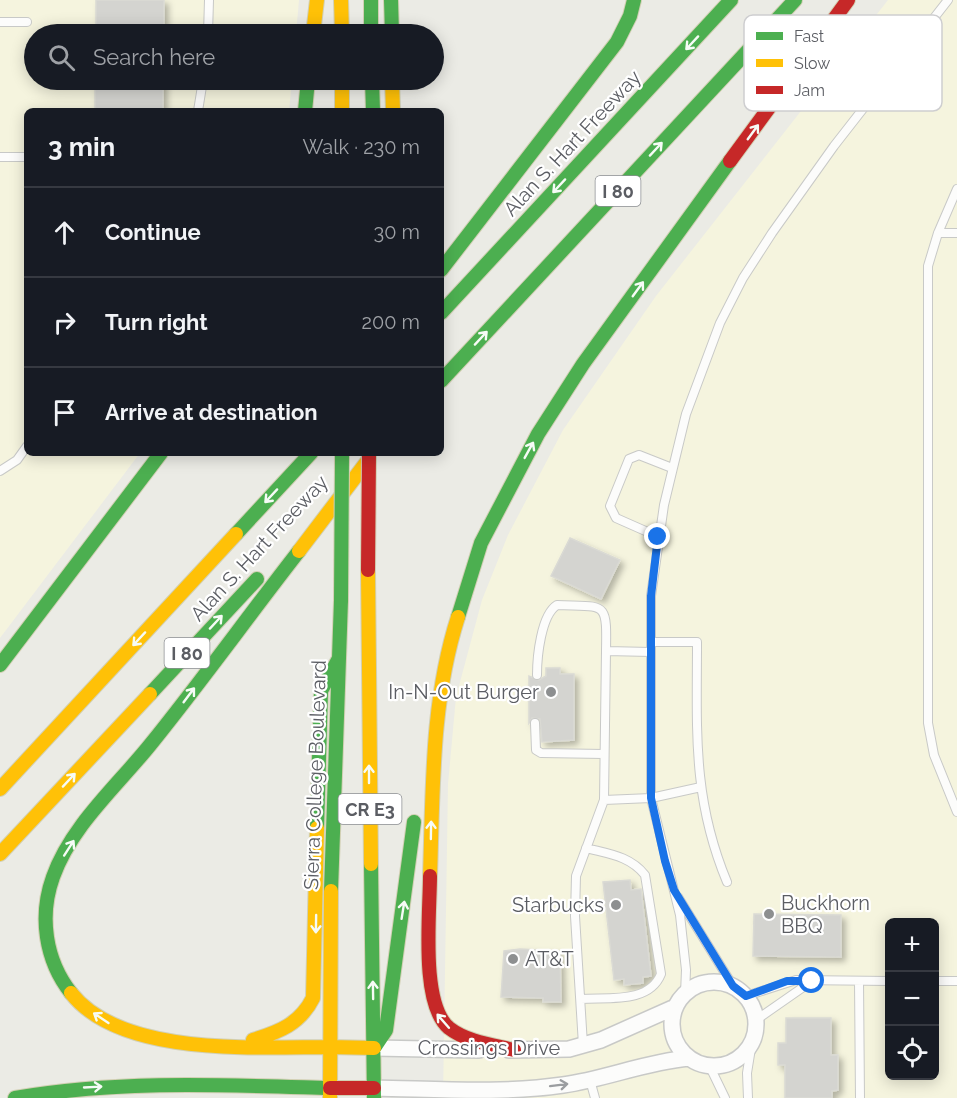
<!DOCTYPE html>
<html lang="en">
<head>
<meta charset="utf-8">
<style>
  :root { --surface:#171b24; --page:#20242c; --text:#f1f3f6; --muted:#9ea1a6; --line:#363941 }
  body { margin:0; font-family:Raleway,sans-serif; background:var(--page); color:var(--text) }
  .controls { position:absolute; right:18px; bottom:18px; display:grid; overflow:hidden; border-radius:9px; box-shadow:0 3px 15px #0003 }
  .controls button { width:54px; height:54px; display:grid; place-items:center; padding:0; border:0; border-bottom:2px solid var(--line); background:var(--surface); color:var(--text); font:30px sans-serif }
  .stop { position:absolute; width:18px; height:18px; margin:-14px; border:4px solid #1a73e8; border-radius:50%; background:#fff }
  .stop.end { background:#1a73e8; border-color:#fff; box-shadow:0 2px 6px #0008 }
  .list { margin:0; padding:0; list-style:none }
  h2 { display:flex; justify-content:space-between; align-items:center; height:78px; margin:0; padding:0 24px; font-size:26px }
  h2 small { font-size:20px; font-weight:400; color:var(--muted) }
  .list li { display:grid; grid-template-columns:39px 1fr auto; gap:18px; align-items:center; box-sizing:border-box; height:90px; padding:0 24px; border-top:2px solid var(--line) }
  .list b { display:block; font-size:22px; white-space:nowrap }
  .list em { font-size:20px; font-style:normal; color:var(--muted) }
  .icon { flex:none; width:33px; height:33px; fill:none; stroke:currentColor; stroke-width:2; stroke-linecap:round; stroke-linejoin:round }
  .map { position:relative; flex:none; width:957px; height:1098px; overflow:hidden }
  .search { position:absolute; background:var(--surface); box-shadow:0 3px 15px #0003; left:24px; top:24px; width:420px; height:66px; display:flex; align-items:center; gap:15px; box-sizing:border-box; padding:0 21px; border-radius:33px; color:var(--muted); font-size:22px }
  .panel { position:absolute; background:var(--surface); box-shadow:0 3px 15px #0003; left:24px; top:108px; width:420px; height:348px; border-radius:9px }
  .map>svg:first-child { display:block }
  .commercial { fill:#f5f4de; fill-rule:evenodd }
  .building { fill:#d4d4d0; stroke:#dadad4; stroke-width:1.5; filter:url(#shadow) }
  .lines { fill:none; stroke-linecap:round; stroke-linejoin:round }
  .lane-casing { stroke:#c8c9c7; stroke-width:10 }
  .street-casing { stroke:#c8c9c7; stroke-width:18 }
  .fast-casing { stroke:#d2d0b4; stroke-width:16 }
  .slow-casing { stroke:#d2d0b4; stroke-width:16 }
  .jam-casing { stroke:#d2d0b4; stroke-width:16 }
  .lane { stroke:#fcfcfb; stroke-width:8 }
  .street { stroke:#fcfcfb; stroke-width:15 }
  .fast { stroke:#4caf50; stroke-width:14 }
  .slow { stroke:#ffc107; stroke-width:14 }
  .jam { stroke:#c62828; stroke-width:14 }
  .fast-bridge-casing { stroke:#d2d0b4; stroke-width:16; stroke-linecap:butt }
  .jam-bridge-casing { stroke:#d2d0b4; stroke-width:16; stroke-linecap:butt }
  .fast-bridge { stroke:#4caf50; stroke-width:14 }
  .jam-bridge { stroke:#c62828; stroke-width:14 }
  .oneway { stroke:#f6fbf6 }
  .oneway2 { stroke:#9b9da0 }
  .route { stroke:#1a73e8; stroke-width:8 }
  .poi-dot { fill:#8d8f90; stroke:#fff; stroke-width:2 }
  .labels { text-anchor:middle; dominant-baseline:central; stroke-width:4.5; stroke-linejoin:round; paint-order:stroke }
  .shield { fill:#fff; stroke:#8c8e92; stroke-width:1.5 }
  .shield-label { font-size:18px; font-weight:bold; fill:#5b5d63 }
  .street-label { font-size:20px; fill:#5b5d63; stroke:#fff }
  .poi-label { font-size:20px; fill:#5b5d63; stroke:#fff; text-anchor:end }
  .key { fill:#fff; stroke:#ceced0; stroke-width:1.5 }
  .key-label { font-size:16px; fill:#5b5d63 }
</style>
</head>
<body>
<div class="map">
<svg width="957" height="1098" viewBox="0 0 957 1098">
  <defs>
    <filter id="shadow"><feDropShadow dx="4" dy="4" stdDeviation="3" flood-color="#0004"/></filter>
  </defs>
  <rect width="100%" height="100%" fill="#ebebe5"/>
  <path class="commercial" d="M0 0H299L296 34H34V80H292L289 111H27V453H140L0 638Z
    M888 0H957V1098H443L448 784 456 697 482 600 508 535 563 430 656 296ZM890 922H934V1076H890Z"/>
  <path class="building" d="M96 0H164V34H96Z
    M95 80H163V111H95Z
    M570 538 620 560 601 599 551 576Z
    M546 668H560V674H574V740L542 742 540 719 532 718 529 723V676L539 680 546 676Z
    M630 880 631 890 641 889 651 976 643 977V983L624 985V979L614 980 603 882Z
    M754 914 841 915V957L753 956Z
    M520 949 560 951 561 1002H543V998L501 997 504 951Z
    M786 1018H831V1055H838V1090L832 1091V1098H785V1065H778V1043H786Z"/>
  <g class="lines">
    <g class="lane-casing">
      <path id="lane" d="M0 22H27
        M208 34 209 0
        M198 111 203 80
        M0 157H27
        M957 189 938 233 928 266V723L934 755 957 812
        M938 233H957
        M0 471 17 460 27 446
        M659 537 616 518 610 506 629 459 639 455 672 468
        M651 642H697C697 730 692 798 727 882
        M537 675C537 657 541 615 557 605 606 607 607 600 606 651
        M535 723 536 750 541 753 604 754
        M604 800 606 651 651 652
        M678 897 733 986
        M859 981 860 1098
        M934 981H957
        M685 994 686 970 680 915 651 798V596L664 505 686 414 720 323 743 278 772 233 834 146 948 0
        M746 996 796 980 890 981
        M581 999C608 997 649 1004 661 974L645 875C630 856 609 854 586 848
        M756 1020 812 981
        M583 1045 575 916 576 876 604 800 651 798 701 787
        M710 1067 725 1098
        M590 1080 595 1098
        M748 1098 747 1073 752 1042"/>
    </g>
    <g class="street-casing">
      <path id="street" d="M672 1024a42 42 0 1 1 84 0a42 42 0 1 1-84 0Z
        M374 1048 479 1050
        M509 1050 569 1049 601 1040 675 1007
        M374 1088C436 1089 502 1094 563 1085 606 1079 645 1062 689 1058"/>
    </g>
    <g class="fast-casing">
      <path id="fast" d="M371 0V34
        M391 0 392 34
        M372 80 373 111
        M305 111 308 80
        M441 270 617 42 630 16 634 0
        M441 313 731 0
        M441 381 795 0
        M236 534 311 453
        M458 617 481 543 538 434 583 364 730 161
        M0 665 161 453
        M150 694 257 579
        M317 828 321 691 338 660
        M371 864 374 1098
        M331 891 341 600
        M71 993C45 960 39 916 53 877 71 826 117 786 150 745 201 682 249 615 299 551
        M374 1048 386 1030 414 822
        M15 1098C120 1080 224 1085 330 1088"/>
    </g>
    <g class="slow-casing">
      <path id="slow" d="M341 0 342 34
        M313 34 317 0
        M342 80V111
        M392 80 393 111
        M299 551 369 459
        M368 570 371 864
        M0 789 236 534
        M0 854 150 694
        M430 876C433 789 431 701 458 617
        M71 993C121 1057 256 1047 330 1047
        M253 1040C279 1032 300 1024 313 998L317 828
        M330 1047 374 1048
        M330 1098 331 891"/>
    </g>
    <g class="jam-casing">
      <path id="jam" d="M730 161 848 0
        M430 876C430 913 420 1004 449 1028 467 1042 493 1045 514 1050
        M330 1088H374"/>
    </g>
    <use href="#lane" class="lane"/>
    <use href="#street" class="street"/>
    <use href="#fast" class="fast"/>
    <use href="#slow" class="slow"/>
    <use href="#jam" class="jam"/>
    <g class="fast-bridge-casing">
      <path id="fast-bridge" d="M341 600 342 453"/>
    </g>
    <g class="jam-bridge-casing">
      <path id="jam-bridge" d="M368 570 369 453"/>
    </g>
    <use href="#fast-bridge" class="fast-bridge"/>
    <use href="#jam-bridge" class="jam-bridge"/>
  </g>
  <defs><path id="oneway-shaft" d="M-6 0H5M1.5-3L5.5 0L1.5 3" fill="none" stroke-width="1.6" stroke-linecap="round" stroke-linejoin="round" transform="scale(1.5)"/></defs>
  <g class="oneway">
    <use href="#oneway-shaft" transform="translate(692 43) rotate(133)"/>
    <use href="#oneway-shaft" transform="translate(753 132) rotate(-54)"/>
    <use href="#oneway-shaft" transform="translate(656 149) rotate(-47)"/>
    <use href="#oneway-shaft" transform="translate(559 186) rotate(133)"/>
    <use href="#oneway-shaft" transform="translate(638 289) rotate(-54)"/>
    <use href="#oneway-shaft" transform="translate(481 338) rotate(-47)"/>
    <use href="#oneway-shaft" transform="translate(529 450) rotate(-61)"/>
    <use href="#oneway-shaft" transform="translate(271 496) rotate(133)"/>
    <use href="#oneway-shaft" transform="translate(216 622) rotate(-47)"/>
    <use href="#oneway-shaft" transform="translate(139 639) rotate(133)"/>
    <use href="#oneway-shaft" transform="translate(189 695) rotate(-53)"/>
    <use href="#oneway-shaft" transform="translate(369 774) rotate(-90)"/>
    <use href="#oneway-shaft" transform="translate(69 780) rotate(-47)"/>
    <use href="#oneway-shaft" transform="translate(431 830) rotate(-89)"/>
    <use href="#oneway-shaft" transform="translate(69 848) rotate(-57)"/>
    <use href="#oneway-shaft" transform="translate(403 910) rotate(-81)"/>
    <use href="#oneway-shaft" transform="translate(316 924) rotate(91)"/>
    <use href="#oneway-shaft" transform="translate(373 990) rotate(-91)"/>
    <use href="#oneway-shaft" transform="translate(101 1018) rotate(-146)"/>
    <use href="#oneway-shaft" transform="translate(443 1021) rotate(-131)"/>
    <use href="#oneway-shaft" transform="translate(93 1087) rotate(-3)"/>
  </g>
  <use class="oneway2" href="#oneway-shaft" transform="translate(559 1085) rotate(-7)"/>
  <g class="lines">
    <path class="route" d="M658 537 651 596V798L665 861 674 890 733 986 746 996 787 981H812"/>
  </g>
  <g class="poi-dot">
    <circle cx="551" cy="692" r="6"/>
    <circle cx="616" cy="905" r="6"/>
    <circle cx="769" cy="914" r="6"/>
    <circle cx="513" cy="959" r="6"/>
  </g>
  <g class="labels">
    <g class="shield">
      <rect x="595.5" y="176" width="45" height="30" rx="4.5"/>
      <rect x="164.5" y="638" width="45" height="30" rx="4.5"/>
      <rect x="338.5" y="794" width="63" height="30" rx="4.5"/>
    </g>
    <g class="shield-label">
      <text x="618" y="191">I 80</text>
      <text x="187" y="653">I 80</text>
      <text x="370" y="809">CR E3</text>
    </g>
    <g class="street-label">
      <text transform="translate(572 143) rotate(-47)">Alan S. Hart Freeway</text>
      <text transform="translate(259 548) rotate(-47)">Alan S. Hart Freeway</text>
      <text transform="translate(315 775) rotate(-88)">Sierra College Boulevard</text>
      <text x="489" y="1048">Crossings Drive</text>
    </g>
    <g class="poi-label">
      <text x="539" y="692">In-N-Out Burger</text>
      <text x="781" y="903" text-anchor="start">Buckhorn<tspan x="781" dy="23">BBQ</tspan></text>
      <text x="604" y="905">Starbucks</text>
      <text x="525" y="959" text-anchor="start">AT&amp;T</text>
    </g>
  </g>
  <rect x="744" y="15" width="198" height="96" rx="9" class="key"/>
  <rect x="756" y="32" width="27" height="8" fill="#4caf50"/>
  <rect x="756" y="59" width="27" height="8" fill="#ffc107"/>
  <rect x="756" y="86" width="27" height="8" fill="#c62828"/>
  <g class="key-label">
    <text x="794" y="42">Fast</text>
    <text x="794" y="69">Slow</text>
    <text x="794" y="96">Jam</text>
  </g>
</svg>
<div class="controls">
<button>+</button>
<button>−</button>
<button><svg class="icon" aria-label="locate" viewBox="0 0 24 24"><circle cx="12" cy="12" r="6"/><path d="M12 2v4M12 18v4M2 12h4M18 12h4"/></svg></button>
</div>
<div class="stop" style="left:812px;top:981px"></div>
<div class="stop end" style="left:658px;top:537px"></div>
<div class="search"><svg class="icon" aria-label="search" viewBox="0 0 24 24"><circle cx="10" cy="10" r="6"/><path d="M15 15l6 6"/></svg>Search here</div>
<section class="panel">
<h2>3 min<small>Walk · 230 m</small></h2>
<ul class="list">
<li><svg class="icon" aria-label="ahead" viewBox="0 0 24 24"><path d="M12 20V5M6 11l6-6 6 6"/></svg><div><b>Continue</b></div><em>30 m</em></li>
<li><svg class="icon" aria-label="right" viewBox="0 0 24 24"><path d="M7 20v-9h11M14 6l5 5-5 5"/></svg><div><b>Turn right</b></div><em>200 m</em></li>
<li><svg class="icon" aria-label="arrive" viewBox="0 0 24 24"><path d="M6 21V4h12l-3 4 3 4H6"/></svg><div><b>Arrive at destination</b></div></li>
</ul>
</section>
</div>
</body>
</html>
